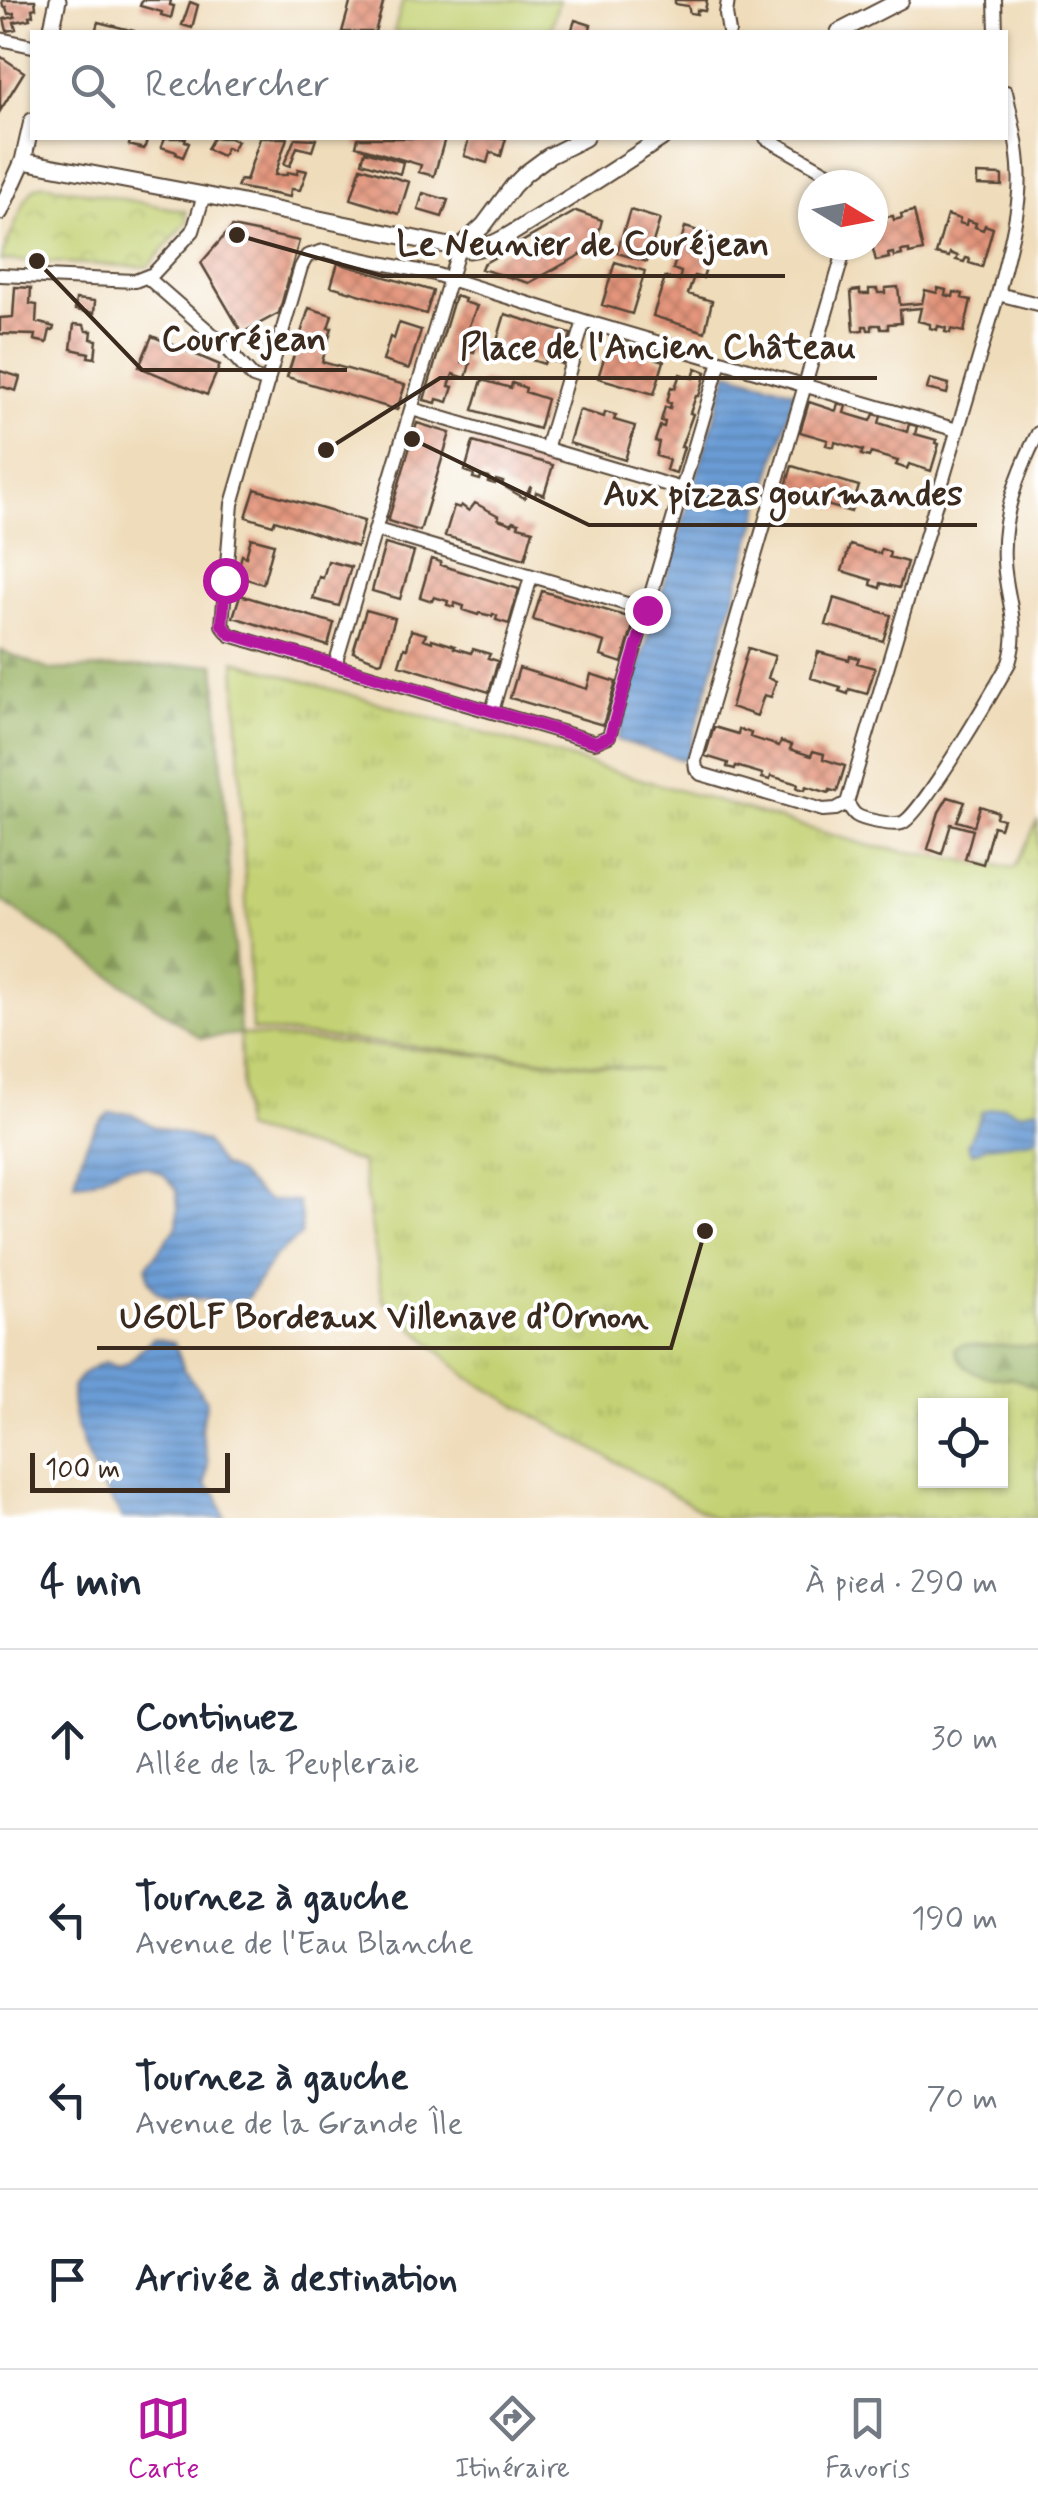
<!DOCTYPE html>
<html lang="fr">
<head>
<meta charset="utf-8">
<style>
  :root { --surface:#fff; --page:#f2f2f3; --text:#1f2937; --muted:#747a83; --line:#e0e1e3; --accent:#b5179e }
  body { margin:0; font-family:Mynerve,sans-serif; background:var(--page); color:var(--text) }
  .controls { position:absolute; right:30px; bottom:30px; display:grid; overflow:hidden; border-radius:0px; box-shadow:0 2px 8px #0004 }
  .controls button { width:90px; height:90px; display:grid; place-items:center; padding:0; border:0; border-bottom:2px solid var(--line); background:var(--surface); color:var(--text); font:50px sans-serif }
  .compass { position:absolute; left:798px; top:170px; width:90px; height:90px; border-radius:50%; background:var(--surface); box-shadow:0 2px 8px #0004; rotate:100deg }
  .scale { position:absolute; left:30px; bottom:25px; width:200px; box-sizing:border-box; padding-left:10px; border:5px solid #3b2a1e; border-top:0; font-size:28px; line-height:35px; white-space:nowrap; color:#3b2a1e; -webkit-text-stroke:8px #fff; paint-order:stroke }
  .stop { position:absolute; width:30px; height:30px; margin:-22px; border:8px solid #b5179e; border-radius:50%; background:#fff }
  .stop.end { background:#b5179e; border-color:#fff; box-shadow:0 2px 10px #0008 }
  .list { margin:0; padding:0; list-style:none }
  h2 { display:flex; justify-content:space-between; align-items:center; height:130px; margin:0; padding:0 40px; font-size:42px }
  h2 small { font-size:32px; font-weight:400; color:var(--muted) }
  .list li { display:grid; grid-template-columns:65px 1fr auto; gap:30px; align-items:center; box-sizing:border-box; height:180px; padding:0 40px; border-top:2px solid var(--line) }
  .list b { display:block; font-size:38px; white-space:nowrap }
  .list p { margin:0; font-size:32px; white-space:nowrap; color:var(--muted) }
  .list em { font-size:32px; font-style:normal; color:var(--muted) }
  .icon { flex:none; width:55px; height:55px; fill:none; stroke:currentColor; stroke-width:2; stroke-linecap:round; stroke-linejoin:round }
  .map { position:relative; flex:none; width:1038px; height:1518px; overflow:hidden }
  .search { position:absolute; background:var(--surface); box-shadow:0 2px 8px #0004; left:30px; right:30px; top:30px; height:110px; display:flex; align-items:center; gap:25px; box-sizing:border-box; padding:0 35px; border-radius:0px; color:var(--muted); font-size:38px }
  .sheet { height:850px; background:var(--surface) }
  nav { display:flex; justify-content:space-around; align-items:center; box-sizing:border-box; height:140px; border-top:2px solid var(--line); background:var(--surface); font-size:28px; color:var(--muted) }
  nav a { display:grid; justify-items:center; gap:5px }
  nav .on { color:var(--accent) }
  .map>svg:first-child { display:block }
  .grass { fill:url(#grass-tufts); stroke:#807e49; stroke-width:2.5; fill-rule:evenodd }
  .forest { fill:url(#forest-firs); stroke:#6b6f42; stroke-width:2.5 }
  .park { fill:url(#park-crowns); stroke:#807e49; stroke-width:2.5 }
  .pitch { fill:#c4d274; stroke:#807e49; stroke-width:2.5 }
  .water { fill:url(#water-rules); stroke:#53637a; stroke-width:2.5 }
  .building { fill:url(#building-cross-hatch) }
  .lines { fill:none; stroke-linecap:round; stroke-linejoin:round }
  .minor-casing { stroke:#564535; stroke-width:16 }
  .tertiary-casing { stroke:#564535; stroke-width:19 }
  .minor { stroke:#fff; stroke-width:12 }
  .tertiary { stroke:#fff; stroke-width:15 }
  .route { stroke:#b5179e; stroke-width:12 }
  .leader { fill:none; stroke:#3b2a1e; stroke-width:4 }
  .callout-dot { fill:#3b2a1e; stroke:#fff; stroke-width:4 }
  .callout-label { font-size:35px; text-anchor:middle; font-weight:bold; fill:#3b2a1e; stroke:#fff; stroke-width:8; stroke-linejoin:round; paint-order:stroke }
</style>
</head>
<body>
<div class="map">
<svg width="1038" height="1518" viewBox="0 0 1038 1518">
  <defs>
    <pattern id="grass-tufts" width="24" height="20" patternUnits="userSpaceOnUse" patternTransform="scale(2.5)"><rect width="24" height="20" fill="#c4d274"/><path d="M3 7l-1-3M5 7V3M7 7l1-3M15 17l-1-3M17 17v-4M19 17l1-3" fill="none" stroke="#a9b464"/></pattern>
    <pattern id="forest-firs" width="22" height="20" patternUnits="userSpaceOnUse" patternTransform="scale(2.5)"><rect width="22" height="20" fill="#9bb466"/><path d="M5 1l3.5 6h-7zM16 11l3.5 6h-7z" fill="#809353"/></pattern>
    <pattern id="park-crowns" width="20" height="18" patternUnits="userSpaceOnUse" patternTransform="scale(2.5)"><rect width="20" height="18" fill="#c4d274"/><path d="M2 6a3 3 0 1 1 6 0M12 15a3 3 0 1 1 6 0" fill="none" stroke="#a9b464"/></pattern>
    <pattern id="water-rules" width="6" height="5" patternUnits="userSpaceOnUse" patternTransform="scale(2.5)"><rect width="6" height="5" fill="#6b9cd5"/><path d="M0 2.5h6" fill="none" stroke="#597fac"/></pattern>
    <pattern id="building-cross-hatch" width="8" height="8" patternUnits="userSpaceOnUse" patternTransform="scale(2.5)"><rect width="8" height="8" fill="#e4957c"/><path d="M0 0l8 8M0 8l8-8" fill="none" stroke="#ba7a65"/></pattern>
  </defs>
  <rect width="100%" height="100%" fill="#fff"/>
  <filter id="ink" filterUnits="userSpaceOnUse"><feTurbulence type="fractalNoise" baseFrequency=".01" numOctaves="2"/><feDisplacementMap in="SourceGraphic" scale="20" xChannelSelector="R" yChannelSelector="G"/><feConvolveMatrix kernelMatrix="1 2 1 2 8 2 1 2 1" color-interpolation-filters="sRGB"/></filter>
  <filter id="wash" filterUnits="userSpaceOnUse"><feTurbulence type="fractalNoise" baseFrequency=".0048" numOctaves="4" result="noise"/><feDisplacementMap in="SourceGraphic" scale="40" xChannelSelector="R" yChannelSelector="G"/><feGaussianBlur stdDeviation="2.25" result="paint"/><feColorMatrix in="noise" values="0 0 0 0 0 0 0 0 0 0 0 0 0 0 0 0 0 1.4 0 .05"/><feComposite in="paint" operator="in"/></filter>
  <g filter="url(#wash)">
    <rect width="100%" height="100%" fill="#efdcba"/>
    <path class="grass" d="M235 661 870 846 1015 868 1038 820V1518H714L469 1378 383 1300 361 1162 243 1129 240 1034 656 1071 252 1030ZM926 1406H1000V1480H926Z"/>
    <path class="forest" d="M0 650 49 670 215 664 240 1034 201 1038 0 899Z
      M964 1344C989 1347 1013 1344 1038 1347V1389C1029 1387 1024 1381 1015 1379 1008 1377 1007 1379 999 1378 980 1377 959 1369 955 1348Z"/>
    <path class="park" d="M43 184 186 211 187 222 148 267 0 260 26 199 34 188Z"/>
    <path class="pitch" d="M403 0H559L550 32H394Z"/>
    <path class="water" d="M728 372 795 391 686 761 617 740Z
      M1003 1106 1020 1113 1038 1108V1137L1032 1140 988 1146 972 1153 967 1145 983 1111Z
      M109 1113H130L153 1126 205 1141 221 1165 237 1173 259 1194 268 1200 298 1202 301 1218V1235L275 1256 246 1300 222 1302 186 1297 171 1299 157 1292 149 1281 147 1266 177 1226 178 1208 176 1189 163 1174 147 1167 125 1166 91 1181 75 1183C79 1160 90 1127 109 1113Z
      M153 1338 174 1342 184 1370 207 1400 201 1429 208 1462 206 1485 217 1495 225 1518H122C114 1502 101 1487 93 1470 85 1453 66 1403 74 1386 80 1373 93 1367 105 1362L118 1367 129 1362Z"/>
    <g id="blocks">
      <path class="building" d="M6 0H35L36 8 32 9 33 15 29 16 30 19 14 22 16 29 7 31 4 19 15 17 14 13 8 14 6 7H3L2 1Z
        M142 0H171L170 5 174 6 171 18 161 15 162 12 140 6Z
        M351 0H384L375 32H342Z
        M675 0H707L705 11 697 10V14L690 13 688 6 675 4Z
        M190 2 198 5 192 28 182 25Z
        M575 20 591 25 589 32H571Z
        M98 22 134 31 133 32H95Z
        M0 56 24 72 0 111Z
        M131 138H148L144 149 129 145Z
        M165 138H186L185 141 189 143 183 157 176 154 177 152 161 147Z
        M213 138H230L237 141 232 150 226 148 222 156 207 149Z
        M260 138H287L275 175H287V172L297 174 298 169 307 171 300 190 291 189 290 197 237 187 240 180 246 181Z
        M295 138 316 139 312 151 297 147 290 166 284 164Z
        M358 138H445L434 176 419 172 421 165 356 146Z
        M469 138H506L501 156 490 152 487 163 464 156Z
        M365 151 403 162 400 174 362 162Z
        M361 167 409 182 399 214 351 199Z
        M977 174 1002 175V186L977 185Z
        M423 193 448 200 442 217 418 210Z
        M630 210 660 219 647 262 617 253Z
        M576 211 602 220 595 247 529 283 481 269 483 264Z
        M914 211 923 251 909 254V250L901 251 902 255 894 257 893 253 888 254 889 258 876 261 872 245 873 213 877 224 886 222 885 217 893 216 894 220 902 218 901 214Z
        M947 215 960 219 959 223 966 225 967 220 976 223 975 227 983 230 985 225 993 228 982 267 969 263 970 259 966 258 964 262 956 260 958 256 950 253 949 257 936 254Z
        M232 227 299 241 279 313 242 333 201 263Z
        M685 227 715 236 703 278 694 276 688 294 712 301 705 332 653 316 665 277 679 281 681 272 673 269Z
        M615 262 645 271 632 314 602 305Z
        M338 263 433 291 426 314 331 286Z
        M15 287 31 288 30 304 37 305 36 322 54 327 53 331 50 330 47 343 34 340 35 335 0 334V318L13 317Z
        M898 287 900 305 922 303 925 290 937 293 938 288 946 290 945 295 953 297 954 292 963 294 962 298 971 300 964 332 951 329 950 333 945 332 946 328 938 326 937 330 930 328V324L918 321 921 308 900 310 901 323 888 324V329H881L880 325H872V330H868L867 326H863V330L854 331 851 291 860 290V294H869V289H877L878 293H885V288Z
        M455 296 465 299 464 302 477 306 465 335 478 339 474 352 468 351 467 356 464 355 462 362 470 364 466 378 453 374 449 386 453 387 448 402 437 399 436 403 424 400Z
        M76 299 95 301 94 313 75 310Z
        M309 308 332 315 328 328H332L322 362 405 385 397 410 287 377Z
        M505 314 571 334 562 364 546 359 544 364 516 355 518 350 496 344Z
        M399 323 421 330 409 369 383 361 390 337 394 339Z
        M74 324 84 325 86 331H92L91 339 97 340 95 358 88 357 89 353 71 349Z
        M152 336 220 365 207 395 139 367Z
        M608 345 633 352 634 347 645 350 644 355 664 361 654 394 598 378Z
        M696 368 706 372 699 396H696L690 413 693 414 681 447H684L676 473 666 470 669 460 656 456 659 442 655 441 660 426 664 427 665 422 661 421 665 407 670 408 671 403 667 402 671 387 675 388 680 374 693 378Z
        M0 371 20 377 16 391 0 386Z
        M930 379 949 384 947 394 927 389Z
        M482 380 511 388 512 383 526 388 525 392 547 399 539 429 473 410Z
        M809 402 836 411 838 403 846 406 844 413 871 421 874 414 881 416 879 423 907 432 909 424 917 426 915 434 937 440 936 443 939 444 931 471 909 464 907 469 896 465 898 461 871 453 869 457 861 455 863 450 835 442 834 447 826 445 828 440 800 432Z
        M579 410 604 417 605 412 616 415 614 420 635 426 625 460 569 443Z
        M417 423 450 433 420 531 388 521Z
        M473 442 553 465 544 495 536 492 535 496 529 494 531 486 524 498 502 485 503 482 496 480 495 484 488 482 489 478 481 476 480 480 473 478 474 474 465 471Z
        M792 466 859 486 851 512 784 493Z
        M255 489 364 521 357 547 275 520 273 525 246 517Z
        M475 503 499 516 498 519 512 524 513 521 519 523 518 526 533 530 525 559 445 536 454 506 460 508 461 505 469 511Z
        M251 538 274 544 263 584 236 576 242 555 246 557Z
        M385 544 414 552 400 599 372 591Z
        M850 545 880 554 881 549 890 552 889 557 907 562 899 588 881 583 880 588 871 585 872 580 842 571Z
        M431 559 441 562 440 565 519 589 509 624 496 620 497 616 493 614 492 616 479 613 478 615 463 610 464 606 455 603 454 607 447 605 448 601 434 597 432 601 420 597Z
        M328 561 351 567 339 606 313 599 319 577 323 578Z
        M542 591 635 619 622 663 601 656 605 642 533 620Z
        M240 595 334 623 328 646 233 617Z
        M834 598 891 615 883 641 826 625Z
        M366 610 395 618 382 661 379 662 353 652Z
        M411 630 426 634 424 639 432 642V639L455 646 454 648 471 653 473 649 490 654 488 658 498 661 489 692 399 665 404 648 407 649Z
        M748 648 775 656 768 678 776 681 771 697 764 695 757 716 731 707Z
        M818 652 849 660 850 656 859 658 857 663 875 668 867 694 849 689 848 694 839 691 841 687 811 678Z
        M519 668 587 689 591 674 616 682 603 725 510 698Z
        M714 727 738 734 739 729 751 733 750 737 779 746 781 741 792 745 790 749 811 756 813 751 824 754 823 759 845 766 837 792 830 790 829 793 806 786 805 790 797 788 798 784 771 776 770 780 762 778 763 774 736 766 735 769 727 767 728 763 705 756Z
        M948 797 965 802 957 821 974 826 980 806 998 812 996 817 1003 819 1000 828 993 826 983 864 965 859 973 830 951 824 942 854 928 849 939 812Z"/>
    </g>
  </g>
  <g filter="url(#ink)">
    <use href="#blocks" fill-opacity="0" stroke="#564535" stroke-width="2.5"/>
    <g class="lines">
      <g class="minor-casing">
        <path id="minor" d="M728 0 726 14 729 32
          M995 0 996 32
          M0 39 32 46
          M766 138 831 175 839 185
          M846 245 695 761 696 769 701 774 823 810 836 809 847 803 998 294C1006 261 1016 227 1019 193 1022 160 1013 125 1006 92
          M0 275 135 281 153 274 193 231 204 195
          M148 278 221 342 253 377 268 382
          M998 294 1038 304
          M720 361 609 736 595 742 230 635 222 625 232 504 301 267 307 256 324 251 434 274 584 321 957 430
          M412 409 682 489
          M546 449 584 321
          M377 530 647 610
          M335 665 459 248
          M492 711 531 577
          M847 803C850 807 852 812 856 815 863 820 894 826 902 823 921 816 995 688 1009 663 1021 625 1006 599 1004 562 1001 516 1018 472 1038 433"/>
      </g>
      <g class="tertiary-casing">
        <path id="tertiary" d="M51 32 58 0
          M839 32 901 0
          M23 161 204 195 469 250C494 248 516 230 538 217 580 192 621 165 662 138
          M0 212 23 161 32 121
          M459 248 484 225 513 186 526 173 549 156 585 138"/>
      </g>
      <use href="#minor" class="minor"/>
      <use href="#tertiary" class="tertiary"/>
    </g>
  </g>
  <g class="lines" filter="url(#ink)">
    <path class="route" d="M225 580 222 625 230 634 596 742 610 736 647 610"/>
  </g>
  <path class="leader" d="M237 235L382 276H785M37 261L142 370H347M326 450L440 378H877M412 439L589 525H977M705 1231L671 1348H97"/>
  <g class="callout-dot">
    <circle cx="237" cy="235" r="10"/>
    <circle cx="37" cy="261" r="10"/>
    <circle cx="326" cy="450" r="10"/>
    <circle cx="412" cy="439" r="10"/>
    <circle cx="705" cy="1231" r="10"/>
  </g>
  <g class="callout-label">
    <text x="583" y="255">Le Neunier de Couréjean</text>
    <text x="244" y="350">Courréjean</text>
    <text x="658" y="358">Place de l'Ancien Château</text>
    <text x="783" y="505">Aux pizzas gourmandes</text>
    <text x="384" y="1328">UGOLF Bordeaux Villenave d’Ornon</text>
  </g>
</svg>
<div class="controls">
<button><svg class="icon" aria-label="locate" viewBox="0 0 24 24"><circle cx="12" cy="12" r="6"/><path d="M12 2v4M12 18v4M2 12h4M18 12h4"/></svg></button>
</div>
<svg class="compass" viewBox="-18 -18 36 36"><path d="M0-13l5 13h-10z" fill="#e53935"/><path d="M0 13l5-13h-10z" fill="#747a83"/></svg>
<div class="scale">100 m</div>
<div class="stop" style="left:225px;top:580px"></div>
<div class="stop end" style="left:647px;top:610px"></div>
<div class="search"><svg class="icon" aria-label="search" viewBox="0 0 24 24"><circle cx="10" cy="10" r="6"/><path d="M15 15l6 6"/></svg>Rechercher</div>
</div>
<section class="sheet">
<h2>4 min<small>À pied · 290 m</small></h2>
<ul class="list">
<li><svg class="icon" aria-label="ahead" viewBox="0 0 24 24"><path d="M12 20V5M6 11l6-6 6 6"/></svg><div><b>Continuez</b><p>Allée de la Peupleraie</p></div><em>30 m</em></li>
<li><svg class="icon" aria-label="left" viewBox="0 0 24 24"><path d="M17 20v-9H6M10 6l-5 5 5 5"/></svg><div><b>Tournez à gauche</b><p>Avenue de l'Eau Blanche</p></div><em>190 m</em></li>
<li><svg class="icon" aria-label="left" viewBox="0 0 24 24"><path d="M17 20v-9H6M10 6l-5 5 5 5"/></svg><div><b>Tournez à gauche</b><p>Avenue de la Grande Île</p></div><em>70 m</em></li>
<li><svg class="icon" aria-label="arrive" viewBox="0 0 24 24"><path d="M6 21V4h12l-3 4 3 4H6"/></svg><div><b>Arrivée à destination</b></div></li>
</ul>
</section>
<nav>
<a class="on"><svg class="icon" aria-label="map" viewBox="0 0 24 24"><path d="M3 6l6-2 6 2 6-2v14l-6 2-6-2-6 2zM9 4v14M15 6v14"/></svg>Carte</a>
<a><svg class="icon" aria-label="directions" viewBox="0 0 24 24"><path d="M12 3l9 9-9 9-9-9zM9 14v-3h6M13 9l2 2-2 2"/></svg>Itinéraire</a>
<a><svg class="icon" aria-label="saved" viewBox="0 0 24 24"><path d="M7 4h10v16l-5-4-5 4z"/></svg>Favoris</a>
</nav>
</body>
</html>
